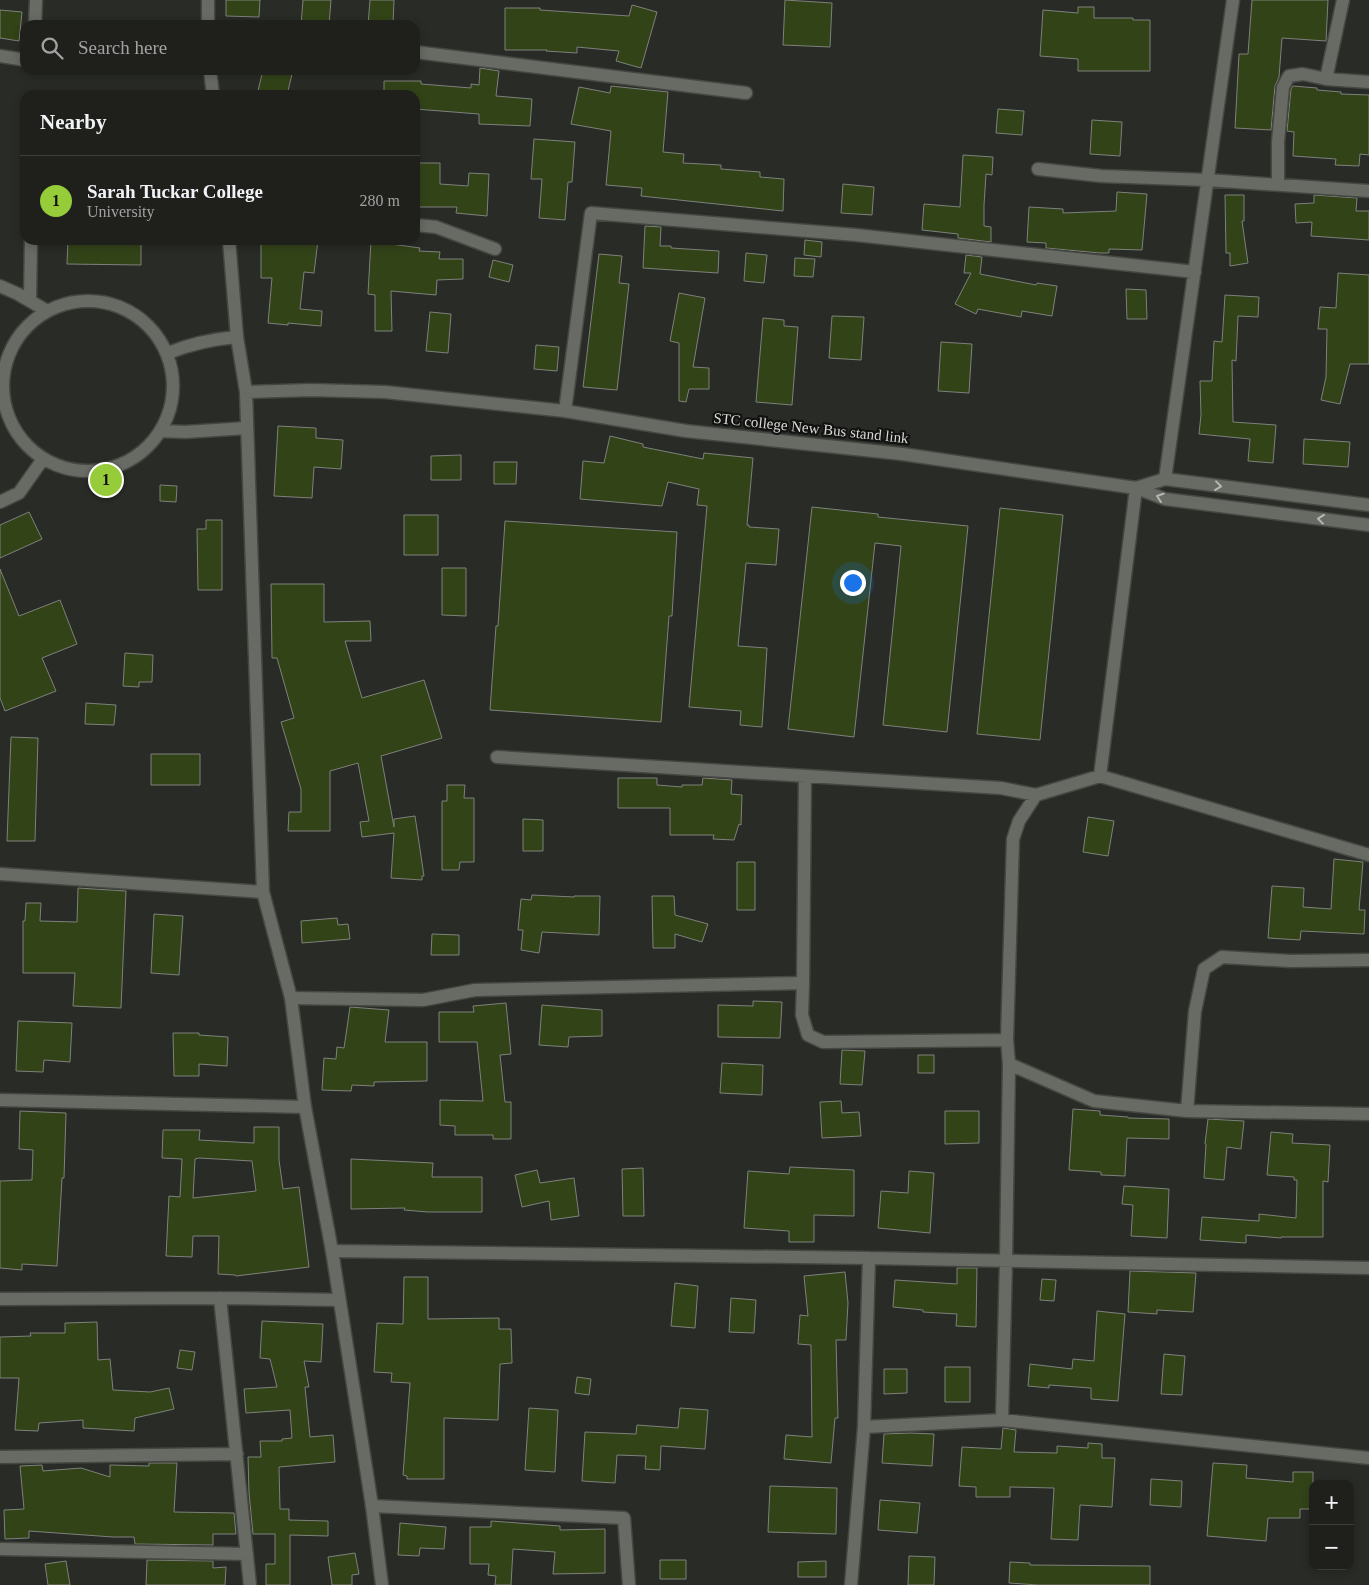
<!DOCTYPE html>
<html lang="en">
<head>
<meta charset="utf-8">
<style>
  :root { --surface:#1f201c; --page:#272825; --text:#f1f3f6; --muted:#a1a3a3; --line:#3c3e3b; --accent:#96cc39 }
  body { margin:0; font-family:"Times New Roman",serif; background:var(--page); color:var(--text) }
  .controls { position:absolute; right:15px; bottom:15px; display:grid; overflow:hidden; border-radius:10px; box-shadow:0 2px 8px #0003 }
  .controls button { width:45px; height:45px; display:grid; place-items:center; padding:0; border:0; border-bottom:1px solid var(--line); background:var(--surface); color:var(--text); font:25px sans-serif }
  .you { position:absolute; left:852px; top:582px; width:18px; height:18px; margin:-12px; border:4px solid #fff; border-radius:50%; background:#1a73e8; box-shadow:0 0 0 8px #1a73e833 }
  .badge { display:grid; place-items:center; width:32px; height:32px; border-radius:50%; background:var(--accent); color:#111; font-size:16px; font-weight:700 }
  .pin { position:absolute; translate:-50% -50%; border:2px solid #fff; box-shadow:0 1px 5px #0006 }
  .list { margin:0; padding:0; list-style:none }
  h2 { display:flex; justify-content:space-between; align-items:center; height:65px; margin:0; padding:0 20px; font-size:21px }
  h2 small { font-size:16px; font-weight:400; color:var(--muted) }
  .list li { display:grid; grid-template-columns:32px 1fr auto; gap:15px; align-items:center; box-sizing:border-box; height:90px; padding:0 20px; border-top:1px solid var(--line) }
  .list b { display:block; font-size:19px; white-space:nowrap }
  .list p { margin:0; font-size:16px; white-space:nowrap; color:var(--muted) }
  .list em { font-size:16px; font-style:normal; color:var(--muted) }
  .icon { flex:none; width:28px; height:28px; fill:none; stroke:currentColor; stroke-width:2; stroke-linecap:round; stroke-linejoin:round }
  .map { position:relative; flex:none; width:1369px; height:1585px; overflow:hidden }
  .search { position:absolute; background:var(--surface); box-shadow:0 2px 8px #0003; left:20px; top:20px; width:400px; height:55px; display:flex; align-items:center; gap:12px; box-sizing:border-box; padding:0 18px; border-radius:15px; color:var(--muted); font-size:19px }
  .panel { position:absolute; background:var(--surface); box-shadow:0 2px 8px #0003; left:20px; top:90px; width:400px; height:155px; border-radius:15px }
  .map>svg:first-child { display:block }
  .building { fill:#324318; stroke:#7e817b; fill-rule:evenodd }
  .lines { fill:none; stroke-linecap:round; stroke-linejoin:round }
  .street-casing { stroke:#454743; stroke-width:15 }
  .secondary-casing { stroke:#454743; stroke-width:15 }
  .street { stroke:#686b64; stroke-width:12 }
  .secondary { stroke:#686b64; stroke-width:12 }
  .oneway { stroke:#b6b8b4 }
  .labels { text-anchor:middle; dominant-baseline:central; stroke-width:4.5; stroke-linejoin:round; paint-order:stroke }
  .street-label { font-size:15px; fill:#d8d9d6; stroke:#121311 }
</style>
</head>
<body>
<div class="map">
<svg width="1369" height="1585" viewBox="0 0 1369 1585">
  <rect width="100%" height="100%" fill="#292b26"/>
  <path class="building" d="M226 0H260L259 17 226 16Z
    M303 0H331L329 25H301Z
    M370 0H394L393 25H368Z
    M785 0 832 3 830 47 783 45Z
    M1252 0H1328L1326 41 1282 38 1279 77 1275 86 1271 130 1235 128 1239 54H1248Z
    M632 5 657 12 641 68 616 61 619 51 577 47V53L546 51 547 50H505V8H540V10L629 16Z
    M1078 7H1094V18H1133V20H1150V71H1078V59L1040 56 1043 10 1078 13Z
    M0 10 22 12 19 41 0 38Z
    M480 68 499 71 496 96 532 99 530 126 479 124V114L415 109V95H384V81H421V84L471 88V84L479 85Z
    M263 70H293L287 95H257Z
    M611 86 668 92 663 152 684 154 683 163 721 165V169L760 172V177L784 179 783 211 641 196 642 188 606 185 611 131 571 124 579 87 610 93Z
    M1293 86 1317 88V90L1341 92V94L1369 95V155L1360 154 1359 166 1335 165 1336 159 1293 156 1294 132 1287 131 1291 89Z
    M998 109 1024 111 1022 135 996 133Z
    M1092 120 1122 122 1120 156 1090 154Z
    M534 139 575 142 572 182H568L565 220 539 218 542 179H531Z
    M963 155 993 157 992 175 986 174 984 205V226L991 227V242L958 238V234L922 230 924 204 960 207Z
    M415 163H440V184L468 186 469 173 489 174 487 216 456 213 457 207H415Z
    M843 184 874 187 872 215 841 213Z
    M1117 192 1147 194 1142 250 1109 249V253H1100L1046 248V243L1027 242 1029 207 1063 209V213L1116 211Z
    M1225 195H1244V221H1242L1248 263 1230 266V253H1226Z
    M1314 195 1357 198 1356 211H1369V240L1311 236 1312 222 1296 223 1295 204 1314 203Z
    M645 226 661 227 660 246H671V248L719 251 718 273 643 268Z
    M68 240H141V265L67 264Z
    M261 240H318L314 273 304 272 300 309 322 311 321 326 288 323V325L268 323 272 278H261Z
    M805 240 822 242 821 257 804 255Z
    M371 241 392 242 391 244 420 248 419 251 440 252 439 259H463V279L437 280 436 295 391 291 392 331H375V295L368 294Z
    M746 253 767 255 764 283 744 281Z
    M599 254 622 256 619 283 629 284 617 390 583 387Z
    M966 255 982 257 980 274 1036 285 1037 283 1057 286 1052 316 1022 311 1021 317 978 309 976 314 955 304 971 273H964Z
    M795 258 815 259 813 277 794 276Z
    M493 260 513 265 509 282 489 277Z
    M1338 273 1369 275V364H1350L1340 404 1321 400 1326 377 1327 329H1318L1320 307 1336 308Z
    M1126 289 1146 290 1147 319H1127Z
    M679 293 705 298 693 367 709 368V389H689L686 402 679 401V343L670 341Z
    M1225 295 1259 297 1258 317 1238 316 1236 361 1232 360 1233 422 1276 425 1273 463 1248 461 1250 439 1199 434 1201 415 1200 381H1212L1214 341 1222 342Z
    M430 312 451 314 448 353 426 351Z
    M832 316 864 317 861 360 829 358Z
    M763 318 784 320V326L798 327 792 405 756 402Z
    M941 342 972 344 969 393 938 391Z
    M536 345 559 347 557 371 534 369Z
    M278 426 316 428V438L343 440 341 469 314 467 312 498 274 496Z
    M610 436 643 444V447L703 459 704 453 753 458 747 525H749V527L779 529 776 565 746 563 738 646 767 648 762 727 740 725 741 711 689 707 707 506 697 505 699 489 668 482 662 506 580 499 583 461 604 463Z
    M1304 439 1350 442 1348 467 1303 464Z
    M461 455V480H431V456Z
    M494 462H517L516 484H494Z
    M160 485 177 486 176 502 160 501Z
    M812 507 878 514V517L968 526 947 732 883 725 901 546 875 543 854 737 788 729Z
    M1000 508 1063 515 1040 740 977 734Z
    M29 512 42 539 0 558V525Z
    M404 515H438V555H404Z
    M206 520H222V590H198L197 529H206Z
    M505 521 677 532 672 616H669L661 722 490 710 496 626H498Z
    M442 568H466V616L442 615Z
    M0 569 19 616 60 600 77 644 42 658 56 691 5 711 0 698Z
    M271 584H324V622L370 621 371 641H345L362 698 424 680 442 738 381 756 394 827V819L415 816 424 876H422V880L391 878 394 833 362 837 360 822 369 821 358 763 330 771V831H288L289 812H301V789L281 722 294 718 277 658H272Z
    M125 653 153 655 152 682H139V687L123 686Z
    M86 703 116 705 114 725 85 724Z
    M11 737 38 738 35 841H7Z
    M151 754H200V785H151Z
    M618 778H657V785L682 787V785H702L703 778 732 780 731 794 742 795 741 825 739 824 734 840 713 839 714 835H670V808H618Z
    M447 785H465L464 798H474V862H460L459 870H442V801H447Z
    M1088 817 1114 821 1108 856 1083 852Z
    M523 819 543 820V851H523Z
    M1334 859 1363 862 1359 910H1365L1364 934 1301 931 1300 940 1268 938 1272 886 1304 888 1303 907 1331 909Z
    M737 862H755V910H737Z
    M78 888 126 891 121 1008 73 1006 75 973H23V921H25L26 903H41L40 921 77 922Z
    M532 895 574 897V896H600L599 935 542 932 539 953 521 950 523 930H518L521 899 531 900Z
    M652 896H674L675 915 708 924 702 942 675 934V948H653Z
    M154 914 183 916 179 975 151 973Z
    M337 918 338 925 348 924 350 939 302 943 301 921Z
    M432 934 459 935V955H431Z
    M753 1001 782 1002 780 1038 718 1037V1005L753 1006Z
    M506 1003 511 1054 500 1055 505 1102H511V1139H493V1135H455V1126L440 1125V1100L483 1101 477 1042H439V1012H474L473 1006Z
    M542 1005 602 1010V1036L569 1037 568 1047 539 1045Z
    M350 1007 389 1010 385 1042H427V1081L374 1082V1086L352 1085 351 1091 322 1090 324 1058 336 1059 337 1047 344 1048Z
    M18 1021 72 1023 70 1062 44 1060 43 1072 16 1071Z
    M173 1033H199V1035L228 1037 227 1066 199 1064V1076H174Z
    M842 1050 865 1051 862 1085 840 1084Z
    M918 1055H934V1073H918Z
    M722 1063 763 1065 762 1095 720 1093Z
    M841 1101 842 1113 859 1112 861 1136 822 1138 820 1102Z
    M1073 1109 1100 1111V1115L1128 1117V1118L1169 1119V1139L1127 1138 1125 1176 1101 1175V1172L1069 1170Z
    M20 1111 66 1113 64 1178H62L57 1266 22 1264V1270L0 1268V1181L32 1180 33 1150 19 1149Z
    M945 1111H979V1143L945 1144Z
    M1208 1119 1244 1121 1241 1149 1227 1147 1224 1180 1204 1178 1206 1144H1205Z
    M254 1127H279V1160L283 1189 299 1187 309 1267 236 1276 235 1275 218 1274 219 1236H193L192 1257 166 1256 169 1196 180 1197 182 1159 162 1158 163 1130H200L199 1140 254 1143ZM199 1158 252 1161 256 1191 193 1198 195 1159Z
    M1271 1132 1293 1134 1292 1143 1330 1145 1328 1182 1323 1181V1237H1281V1238L1246 1235V1243L1200 1240 1202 1217 1259 1221V1214L1296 1218 1297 1180H1294V1177L1267 1175Z
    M351 1159 433 1163 432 1177H482V1212H428L404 1210 405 1208 351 1209Z
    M790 1167 854 1170V1216L814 1215V1242H789V1231L744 1228 748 1171 789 1174Z
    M643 1168 644 1216H623L622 1169Z
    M537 1170 540 1183 574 1178 579 1216 551 1220 549 1201 522 1207 515 1175Z
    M909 1171 934 1173 930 1233 878 1228 881 1191 908 1193Z
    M1124 1186 1169 1189 1167 1238 1131 1236 1133 1205 1122 1204Z
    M957 1268H977L976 1327 956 1326 957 1314 923 1312V1310L893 1307 895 1280 957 1284Z
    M1130 1271 1196 1273 1193 1312 1157 1310V1314L1128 1312Z
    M845 1272 848 1303 846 1340H836L838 1418H835L831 1463 784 1459 786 1435 812 1437 811 1345 798 1344 800 1315 808 1316 804 1276Z
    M404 1277H428V1319L499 1318V1329H511L512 1363 500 1364 498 1420 444 1418V1479H407V1476L403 1475 410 1383 391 1382 392 1373 374 1372 377 1323 403 1324Z
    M1042 1279 1056 1280 1054 1301 1040 1300Z
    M675 1283 698 1286 695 1328 671 1326Z
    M731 1298 756 1300 754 1333 729 1332Z
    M1097 1311 1125 1314 1118 1401 1091 1399V1388L1049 1385V1388L1028 1386 1030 1364 1072 1369 1073 1359 1094 1361Z
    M262 1321 323 1324 321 1362 304 1361 309 1387H305L310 1437 333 1435 335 1462 279 1467 280 1509H289V1520L328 1521V1536L290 1535V1585H266V1564H275V1534H253L249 1493 248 1457H261L260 1441H282V1439L292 1438 290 1410 246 1413 244 1389 277 1387 270 1359 260 1358Z
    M97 1322 98 1360 110 1359 113 1390 150 1392 169 1388 174 1409 135 1418 134 1431 83 1428V1420L39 1423 38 1431 15 1430 19 1378H0V1337L31 1336 30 1333H65V1323Z
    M180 1350 195 1352 192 1370 177 1368Z
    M1164 1354 1185 1356 1182 1395 1161 1394Z
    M945 1367H970V1402H945Z
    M884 1369H907V1393L884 1394Z
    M577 1377 591 1379 589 1395 575 1393Z
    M529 1408 558 1410 555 1472 525 1470Z
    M680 1408 708 1410 705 1449 661 1446 660 1470 645 1469 646 1456 617 1455 615 1483 582 1481 585 1432 636 1434 637 1425 678 1428Z
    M1003 1428 1016 1430 1014 1452 1057 1453V1446L1088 1448V1443L1102 1444V1458H1115L1112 1507 1080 1505 1078 1540 1051 1539 1054 1488 1010 1487V1497H976V1487L959 1486 962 1447 1001 1449Z
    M910 1433 934 1434 932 1466 882 1463 884 1434Z
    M149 1463H177L174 1512 234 1513 236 1534H213V1545L135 1544 134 1537H113L29 1531V1538L5 1539 4 1510 24 1509 20 1466 42 1465 43 1471 81 1468 110 1477V1465L149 1466Z
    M1213 1463 1247 1465 1246 1478 1293 1482V1472H1313V1509H1300V1518H1268L1266 1541 1207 1536Z
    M1151 1479 1182 1481 1181 1507 1150 1505Z
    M770 1486 837 1488 836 1534 768 1532Z
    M880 1500 920 1503 917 1533 878 1530Z
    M491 1521 560 1526V1530L605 1529V1573L553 1574 555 1552 513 1549 511 1585H495L496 1576 488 1575 489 1564H470V1527H491Z
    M400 1523 446 1527 444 1549 420 1548 419 1556 398 1555Z
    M355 1553 359 1574 352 1575V1585H332L328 1557Z
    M909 1556 935 1557 934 1585H908Z
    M147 1560 213 1561V1568L226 1567 225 1585H146Z
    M660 1560H686V1579H660Z
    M66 1561 70 1585H48L45 1564Z
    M826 1561V1577H798V1562Z
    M1010 1562 1030 1563V1565L1150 1566V1585H1038L1009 1583Z"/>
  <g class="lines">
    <g class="street-casing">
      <path id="street" d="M35 25 36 0
        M415 52 746 93
        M0 56 25 60
        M1326 79 1369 82
        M1038 169 1101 176 1207 180 1369 191
        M1278 185V142L1283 87 1289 76 1303 74 1326 79 1343 0
        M415 225 436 227 495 249
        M0 286 18 294 47 311
        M3 386a85 85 0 1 1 170 0a85 85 0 1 1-170 0Z
        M30 301 31 240
        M168 353C190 344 213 339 237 337
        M565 411 591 213 856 235 1195 272
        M161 431 185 432 247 428
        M1165 479 1233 0
        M0 502 19 493 43 459
        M497 757 1001 788 1036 795
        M1100 776 1369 855
        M0 874 263 892
        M803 983 805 776
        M291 998 423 1000 475 990 803 983 802 1015 808 1035 823 1042 1007 1040
        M1009 1064 1007 1040 1013 839 1019 821 1036 795 1100 776 1136 488
        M0 1100 305 1107
        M1187 1111 1195 1011 1204 969 1222 957 1290 961 1369 960
        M1369 1114 1187 1111 1094 1101 1009 1064 1006 1261 1002 1420 1369 1458
        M332 1251 869 1258 1369 1268
        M220 1298 250 1585
        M0 1299 220 1298 339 1300
        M864 1427 1002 1420
        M0 1457 237 1454
        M372 1506 624 1518 629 1585
        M0 1549 247 1554
        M851 1585 864 1427 869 1258"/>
    </g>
    <g class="secondary-casing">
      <path id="secondary" d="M208 0V25
        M210 70 213 95
        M229 240 237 337 246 392 263 892 291 998 305 1107 332 1251 372 1506 382 1585
        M246 392 311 390 385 392 565 411 686 431 902 454 1136 488 1165 479 1369 505
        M1136 488 1165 499 1369 525"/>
    </g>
    <use href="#street" class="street"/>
    <use href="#secondary" class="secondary"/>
  </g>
  <defs><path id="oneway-chevron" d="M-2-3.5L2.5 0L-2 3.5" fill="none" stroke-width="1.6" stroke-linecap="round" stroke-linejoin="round" transform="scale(1.25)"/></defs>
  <g class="oneway">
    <use href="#oneway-chevron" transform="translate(1218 486) rotate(7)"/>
    <use href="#oneway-chevron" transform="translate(1160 497) rotate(-161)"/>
    <use href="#oneway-chevron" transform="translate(1321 519) rotate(-173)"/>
  </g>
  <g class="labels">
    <g class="street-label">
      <text transform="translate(811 428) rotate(6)">STC college New Bus stand link</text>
    </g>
  </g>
</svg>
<div class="controls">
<button>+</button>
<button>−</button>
</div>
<div class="you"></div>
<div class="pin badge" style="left:106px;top:480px">1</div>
<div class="search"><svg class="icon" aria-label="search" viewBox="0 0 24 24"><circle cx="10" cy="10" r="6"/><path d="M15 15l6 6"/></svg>Search here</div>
<section class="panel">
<h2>Nearby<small></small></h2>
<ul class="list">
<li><span class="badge">1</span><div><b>Sarah Tuckar College</b><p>University</p></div><em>280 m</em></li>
</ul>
</section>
</div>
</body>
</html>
